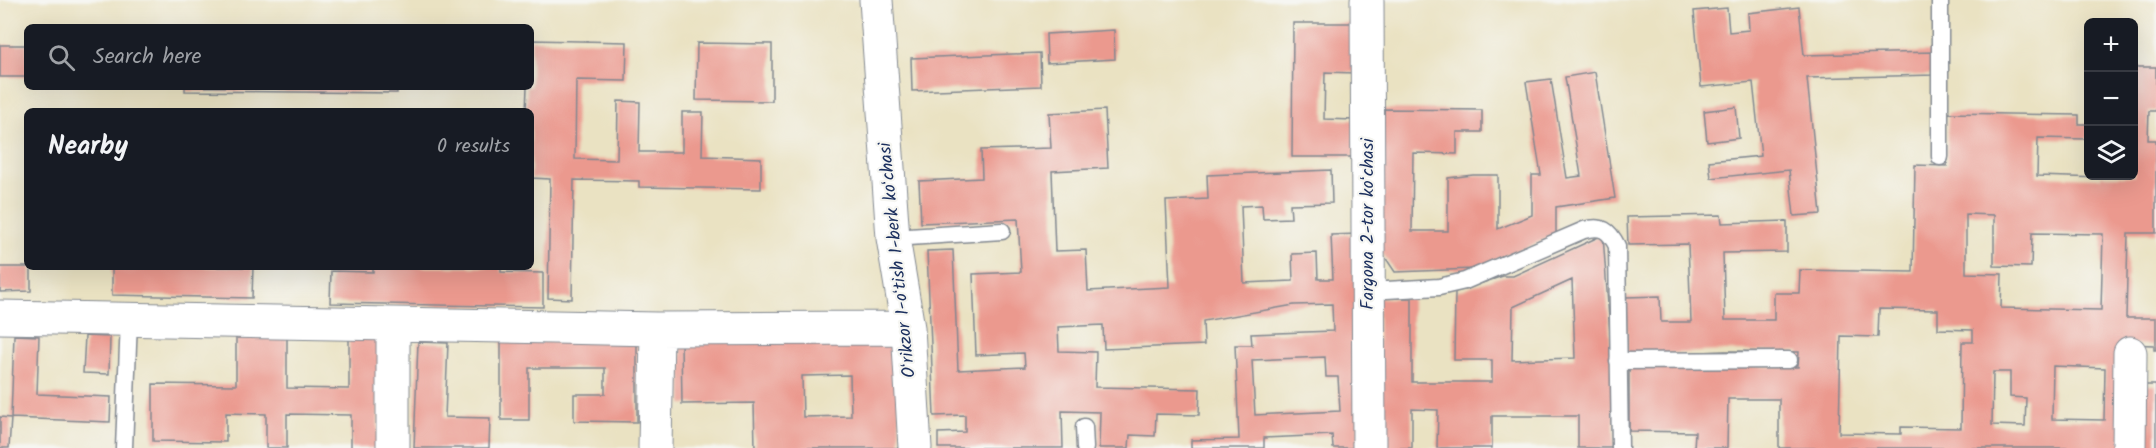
<!DOCTYPE html>
<html lang="en">
<head>
<meta charset="utf-8">
<style>
  :root { --surface:#171b24; --page:#242831; --text:#f1f3f6; --muted:#9ea1a6; --line:#363941 }
  body { margin:0; font-family:Kalam,sans-serif; background:var(--page); color:var(--text) }
  .controls { position:absolute; right:18px; top:18px; display:grid; overflow:hidden; border-radius:9px; box-shadow:0 6px 24px #0002 }
  .controls button { width:54px; height:54px; display:grid; place-items:center; padding:0; border:0; border-bottom:2px solid var(--line); background:var(--surface); color:var(--text); font:30px sans-serif }
  .list { margin:0; padding:0; list-style:none }
  h2 { display:flex; justify-content:space-between; align-items:center; height:78px; margin:0; padding:0 24px; font-size:26px }
  h2 small { font-size:20px; font-weight:400; color:var(--muted) }
  .icon { flex:none; width:33px; height:33px; fill:none; stroke:currentColor; stroke-width:2; stroke-linecap:round; stroke-linejoin:round }
  .map { position:relative; flex:none; width:2156px; height:448px; overflow:hidden }
  .search { position:absolute; background:var(--surface); box-shadow:0 6px 24px #0002; left:24px; top:24px; width:510px; height:66px; display:flex; align-items:center; gap:15px; box-sizing:border-box; padding:0 21px; border-radius:9px; color:var(--muted); font-size:22px }
  .panel { position:absolute; background:var(--surface); box-shadow:0 6px 24px #0002; left:24px; top:108px; width:510px; height:162px; border-radius:9px }
  .map>svg:first-child { display:block }
  .building { fill:#eb998e; fill-rule:evenodd }
  .lines { fill:none; stroke-linecap:round; stroke-linejoin:round }
  .lane-casing { stroke:#828890; stroke-width:19 }
  .street-casing { stroke:#828890; stroke-width:35 }
  .lane { stroke:#fff; stroke-width:16 }
  .street { stroke:#fff; stroke-width:33 }
  .labels { text-anchor:middle; dominant-baseline:central; stroke-width:4.5; stroke-linejoin:round; paint-order:stroke }
  .street-label { font-size:18px; fill:#1b2f5e; stroke:#f6f6f2 }
</style>
</head>
<body>
<div class="map">
<svg width="2156" height="448" viewBox="0 0 2156 448">
  <rect width="100%" height="100%" fill="#f6f6f2"/>
  <filter id="ink" filterUnits="userSpaceOnUse"><feTurbulence type="fractalNoise" baseFrequency=".0167" numOctaves="2"/><feDisplacementMap in="SourceGraphic" scale="12" xChannelSelector="R" yChannelSelector="G"/><feConvolveMatrix kernelMatrix="1 2 1 2 8 2 1 2 1" color-interpolation-filters="sRGB"/></filter>
  <filter id="wash" filterUnits="userSpaceOnUse"><feTurbulence type="fractalNoise" baseFrequency=".008" numOctaves="4" result="noise"/><feDisplacementMap in="SourceGraphic" scale="24" xChannelSelector="R" yChannelSelector="G"/><feGaussianBlur stdDeviation="1.35" result="paint"/><feColorMatrix in="noise" values="0 0 0 0 0 0 0 0 0 0 0 0 0 0 0 0 0 1.4 0 .05"/><feComposite in="paint" operator="in"/></filter>
  <g filter="url(#wash)">
    <rect width="100%" height="100%" fill="#eae2c2"/>
    <g id="blocks">
      <path class="building" d="M1799 7 1804 55 1934 52 1935 75 1807 78 1821 214 1794 216 1789 170 1711 178 1709 161 1761 156 1753 82 1701 87 1694 11 1727 8 1729 32 1749 30 1748 13Z
        M1293 23H1355V73L1325 72 1324 119 1354 120V157H1292Z
        M1114 30 1115 59 1047 63 1046 34Z
        M531 40 627 42 626 81 576 80 575 159 617 160 618 101 640 102 639 152H682V112H703L702 156 761 158V189L639 187V181L574 180 572 299 548 298 550 179 531 178V111H526L527 87H531Z
        M697 43 772 44V101L696 100Z
        M0 45H27V77H0Z
        M1040 53 1041 86 912 91 911 58Z
        M2134 67H2156V111H2149L2148 140H2156V233H2128L2126 318H2156V350H2154V345L2126 344 2124 448H1779V399H1728L1727 448H1694L1695 432 1629 431V365L1798 367 1799 352 1725 351 1627 355 1626 297 1660 296 1661 322H1691L1688 244 1628 245 1627 217 1721 215 1722 223 1787 221V252L1723 253 1725 320H1774V293H1799L1800 270 1913 272 1915 165 1947 166 1948 113 2079 115V124H2088V139L2038 138 2037 176 2101 178V176H2134ZM1966 214 1994 215V266L2031 267 2032 233 2103 234 2101 310 2001 308 2002 274 1966 273ZM1879 309 1938 310V329L1973 330V342H1962L1961 428 1901 427V434L1839 433 1841 336 1878 337ZM2053 366 2105 368 2104 420 2052 419ZM1993 372H2010V397L2026 398 2025 426 1992 425Z
        M1595 72 1615 198 1556 207V235L1473 269 1395 272 1381 251 1382 109 1482 110V132H1457V154L1413 153 1412 231H1448V178L1473 175H1498V229L1532 215V175H1541L1526 82 1551 79 1567 178 1581 176 1565 77Z
        M185 87H397V93L185 91Z
        M1736 107 1739 138 1707 142 1704 111Z
        M1105 110 1108 168 1052 171 1055 251 1086 250 1088 291 1170 287 1166 201 1208 199 1207 175 1331 170 1332 203 1290 204 1291 218 1263 219 1262 205 1241 206 1244 283 1293 281 1292 254 1317 253 1318 279H1333L1331 235 1357 234 1359 448H1333L1332 435 1264 438V448H1191V440L1239 439 1235 345H1252L1251 334 1333 331 1332 304 1294 305 1203 321 1204 345 1104 349 1103 325 1058 327 1059 351 1096 352 1095 387 1200 389 1199 415 1156 414 1155 436 1130 435 1129 448H1099L1100 412 1062 411 1063 448H938V433L965 432V415L934 416 927 251 953 250 958 370 1025 367 1024 353 976 355 973 274 1021 272 1018 219 921 223 919 181 982 178 981 150 1051 148 1049 113ZM1325 357 1326 377H1338L1340 411 1255 415 1252 360Z
        M1603 235 1614 390V448H1578V416H1492V448H1437L1438 410 1412 409V448H1378V298H1412V382H1492V360H1454L1455 292 1503 276H1513ZM1572 280 1575 358 1512 360 1513 307Z
        M0 267H31V291L0 292Z
        M112 267H253L252 298 112 295Z
        M373 267H501V272L543 273V307L330 303 331 271 373 272Z
        M14 335 39 336 37 394 111 397 110 422 11 418Z
        M85 336 110 337 109 374 83 373Z
        M236 336 287 337V388L349 389V337H379L378 448H351V415L287 414V448H266V414L226 413V442L153 441V384L236 385Z
        M898 337 900 448H755L754 403 682 404 681 341ZM850 375 851 416 803 417 802 376Z
        M501 341H637V422L574 421V394H605V368H529V420H501Z
        M418 342 448 343 445 417 490 418 489 448H414Z
        M2135 385H2156V448H2136Z
        M0 417 11 418 9 448H0Z"/>
    </g>
  </g>
  <g filter="url(#ink)">
    <use href="#blocks" fill-opacity="0" stroke="#828890" stroke-width="1.5"/>
    <g class="lines">
      <g class="lane-casing">
        <path id="lane" d="M1940 157V0
          M893 238 1002 231
          M1369 291 1439 287 1465 281 1584 230C1602 225 1609 230 1617 246L1620 448
          M1618 361 1789 360
          M1084 427 1085 448
          M124 448 129 320"/>
      </g>
      <g class="street-casing">
        <path id="street" d="M876 0 893 238 908 328 915 448
          M1367 0 1369 448
          M0 317 393 324
          M393 448V324L657 329 908 328
          M655 448 657 329
          M2129 448 2130 353"/>
      </g>
      <use href="#lane" class="lane"/>
      <use href="#street" class="street"/>
    </g>
  </g>
  <g class="labels">
    <g class="street-label">
      <text transform="translate(1368 224) rotate(-90)">Fargona 2-tor koʻchasi</text>
      <text transform="translate(898 260) rotate(-96)">Oʻrikzor 1-oʻtish 1-berk koʻchasi</text>
    </g>
  </g>
</svg>
<div class="controls">
<button>+</button>
<button>−</button>
<button><svg class="icon" aria-label="layers" viewBox="0 0 24 24"><path d="M12 4l9 5-9 5-9-5zM3 14l9 5 9-5"/></svg></button>
</div>
<div class="search"><svg class="icon" aria-label="search" viewBox="0 0 24 24"><circle cx="10" cy="10" r="6"/><path d="M15 15l6 6"/></svg>Search here</div>
<section class="panel">
<h2>Nearby<small>0 results</small></h2>
<ul class="list">
</ul>
</section>
</div>
</body>
</html>
